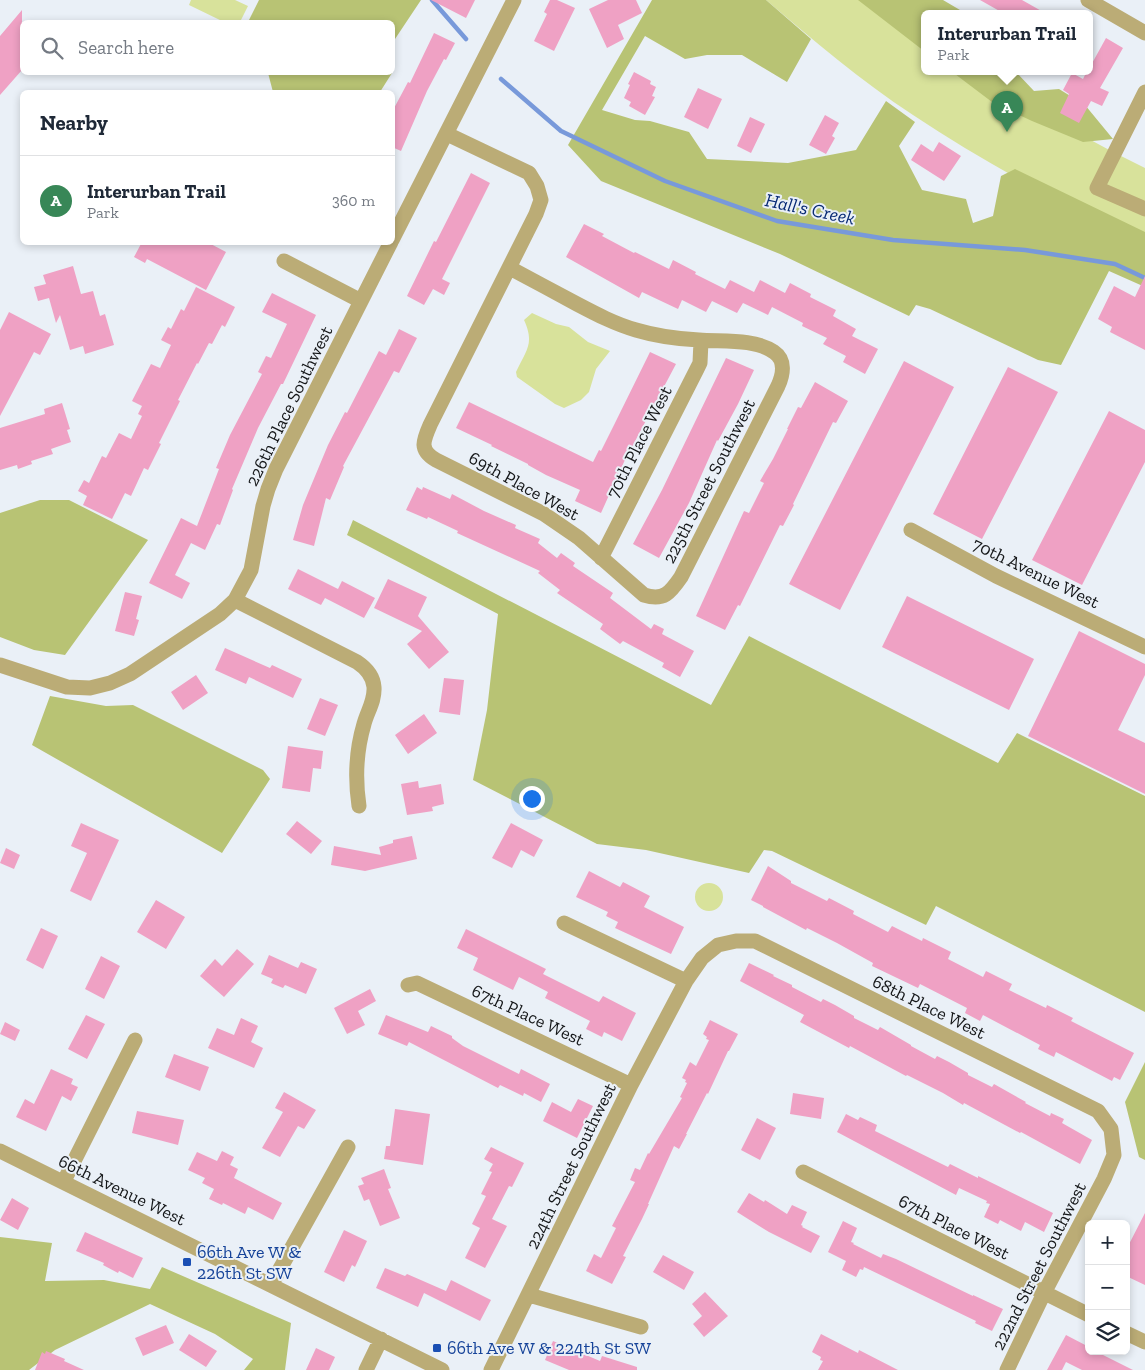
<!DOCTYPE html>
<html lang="en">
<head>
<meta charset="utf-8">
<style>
  :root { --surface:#fff; --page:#f2f2f3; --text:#1f2937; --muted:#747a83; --line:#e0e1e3; --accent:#388757 }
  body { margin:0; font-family:"Zilla Slab",serif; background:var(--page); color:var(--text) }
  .controls { position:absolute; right:15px; bottom:15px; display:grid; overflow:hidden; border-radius:8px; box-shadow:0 2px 8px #0003 }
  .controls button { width:45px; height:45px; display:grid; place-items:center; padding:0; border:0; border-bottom:1px solid var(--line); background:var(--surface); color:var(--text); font:25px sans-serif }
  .you { position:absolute; left:531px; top:798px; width:18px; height:18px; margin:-12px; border:4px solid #fff; border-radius:50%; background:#1a73e8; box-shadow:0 0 0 8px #1a73e833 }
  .badge { display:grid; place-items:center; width:32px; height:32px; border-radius:50%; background:var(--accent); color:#fff; font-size:16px; font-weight:700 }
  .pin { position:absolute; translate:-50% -41px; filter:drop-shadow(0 1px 2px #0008) }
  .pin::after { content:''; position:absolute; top:26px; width:18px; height:15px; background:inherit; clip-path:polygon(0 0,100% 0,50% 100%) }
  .popup { position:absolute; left:921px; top:10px; width:172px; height:65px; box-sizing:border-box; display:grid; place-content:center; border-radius:8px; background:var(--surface); filter:drop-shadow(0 1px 4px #0005); font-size:16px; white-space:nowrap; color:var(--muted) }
  .popup b { font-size:19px; color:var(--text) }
  .popup::after { content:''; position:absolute; left:50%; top:100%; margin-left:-10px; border:10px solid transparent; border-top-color:var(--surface) }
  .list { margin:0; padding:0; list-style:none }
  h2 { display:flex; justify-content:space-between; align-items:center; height:65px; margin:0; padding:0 20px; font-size:21px }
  h2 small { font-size:16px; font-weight:400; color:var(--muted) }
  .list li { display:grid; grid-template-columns:32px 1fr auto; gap:15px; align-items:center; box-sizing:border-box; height:90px; padding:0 20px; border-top:1px solid var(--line) }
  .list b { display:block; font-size:19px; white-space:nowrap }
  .list p { margin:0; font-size:16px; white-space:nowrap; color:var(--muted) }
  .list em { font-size:16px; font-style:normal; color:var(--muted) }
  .icon { flex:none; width:28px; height:28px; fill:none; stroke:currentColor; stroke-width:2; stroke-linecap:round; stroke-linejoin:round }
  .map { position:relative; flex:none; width:1145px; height:1370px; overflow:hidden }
  .search { position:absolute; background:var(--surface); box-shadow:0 2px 8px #0003; left:20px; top:20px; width:375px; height:55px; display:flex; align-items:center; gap:12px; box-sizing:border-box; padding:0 18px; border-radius:8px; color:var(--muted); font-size:19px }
  .panel { position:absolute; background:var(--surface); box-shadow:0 2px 8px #0003; left:20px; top:90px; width:375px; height:155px; border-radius:8px }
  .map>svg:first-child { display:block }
  .green { fill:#d8e29b }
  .forest { fill:#b8c374 }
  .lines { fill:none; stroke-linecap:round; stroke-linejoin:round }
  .stream { stroke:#7899da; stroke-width:4.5 }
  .building { fill:#efa1c4 }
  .minor { stroke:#bbac76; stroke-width:15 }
  .transit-dot { fill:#1a4fb4; stroke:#eaf0f7; stroke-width:2 }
  .labels { text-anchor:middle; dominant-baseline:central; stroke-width:4; stroke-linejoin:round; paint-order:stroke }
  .street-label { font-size:18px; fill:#141618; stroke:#eaf0f7 }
  .transit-label { font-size:18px; fill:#164399; stroke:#eaf0f7; text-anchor:start }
  .water-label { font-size:19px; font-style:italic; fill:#082a74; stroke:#eaf0f7 }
</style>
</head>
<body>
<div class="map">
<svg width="1145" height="1370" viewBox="0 0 1145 1370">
  <rect width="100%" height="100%" fill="#eaf0f7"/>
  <path class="green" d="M191 0H235L248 6 240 22H224L189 5Z
    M766 0H873L924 38V71H971L1035 110 1113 152 1145 168V245C1065 206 987 164 913 115 861 81 813 40 766 0Z
    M532 313 556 324 569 327 588 342 610 351 596 369 589 392 581 400 564 408 555 404 517 377 516 372C526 350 535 344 524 320Z
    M695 897a14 14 0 1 1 28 0a14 14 0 1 1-28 0Z"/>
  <path class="forest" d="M259 0H421L393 42 392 22H248Z
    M652 0H766L811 39 787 82 742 55H707L685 59 645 36 602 110 635 120 650 121 689 132 707 159 788 163 856 150 886 101 915 122 899 146 922 190 966 199 973 223 993 216 1001 176 1015 169 1145 232V287L1109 271 1061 365 1038 360 930 309 916 305 909 316 780 254 601 181 568 145Z
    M858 0H943L960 10 962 13H924V51Z
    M951 71H1015L1034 91 1059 89 1085 105 1113 139 1083 142 1032 121 992 102Z
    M268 73V72L392 73 380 92H273Z
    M40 500H69L148 540 65 655 34 650 0 637V513Z
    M353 520 711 705 749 636 998 763 1017 733 1145 796V1012L936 906 926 925 772 851 764 850 749 873 646 850 597 844 473 780 487 710 498 614 347 535Z
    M50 696 106 706 133 705 263 770 270 779 222 853 32 745Z
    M1145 1062V1160L1139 1157 1125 1102Z
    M0 1237 52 1243 45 1281 104 1280 150 1289 162 1267 291 1323 285 1370H244L253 1359 215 1334 150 1304 55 1350 29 1370H0Z"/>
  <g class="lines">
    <path class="stream" d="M432 0 466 39
      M501 79 561 131 665 181 777 221 893 240 1025 250 1115 264 1145 278"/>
  </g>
  <path class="building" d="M431 0H475L466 18Z
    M550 0H557L575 8 554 51 534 41 547 14 544 12Z
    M608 0H636L642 13 618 25 624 39 607 48 589 9Z
    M980 0H1022L1045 13H1003Z
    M22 10V70L0 95V36Z
    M434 33 455 43 446 60 444 59 427 91 401 151 392 147V112L408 82 410 83Z
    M1106 38 1123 48 1100 88 1109 92 1102 106 1091 101 1079 123 1060 113 1069 94 1063 90 1072 73 1083 79 1087 71H1090V67Z
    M634 72 651 81 650 84 656 87 652 96 655 97 645 115 629 106 631 102 624 98 630 85 628 84Z
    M698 88 722 99 708 129 684 117Z
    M825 115 839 123 832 136 835 138 826 154 809 145Z
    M750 117 765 124 751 153 737 146Z
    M939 142 961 156 944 181 911 160 921 144 933 152Z
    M471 173 490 183 442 279 450 283 444 295 433 289 424 305 407 296 434 241 436 242Z
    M584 224 604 234 602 236 634 253 635 252 669 269 673 260 696 272 695 274 725 289 730 280 754 292 760 280 785 293 790 283 811 294 810 297 836 310 833 316 856 329 852 336 878 349 865 374 843 362 846 356 823 344 827 338 802 326 803 323 772 307 768 315 743 303 737 313 712 301 706 312 682 300 678 309 642 292 639 298 566 257Z
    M142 242H207L226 252 206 290 147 259 145 263 134 257Z
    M73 266 81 294 93 291 100 316 105 314 114 345 85 354 83 346 70 350 60 315 56 323 49 298 38 301 34 287 46 284 43 275Z
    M1145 276V350L1110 332 1112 327 1098 319 1114 286 1135 297Z
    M196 287 235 307 225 327 222 325 212 344 209 343 198 364 197 363 178 400 180 401 159 443 161 444 148 470 144 468 131 496 125 493 112 519 83 505 87 496 78 491 84 480 89 483 102 456 106 458 119 433 131 439 142 416 138 414 142 406 132 401 151 364 160 368 171 345 161 340 168 327 171 329 181 309 184 311Z
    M272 293 316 315 283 384H281L258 428 232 489 233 490 220 525 217 524 205 550 191 543 175 575 190 583 182 599 149 583 181 518 197 526 219 469 216 468 230 435 262 374 258 372 266 356 271 358 287 324 262 312Z
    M9 312 51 334 40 355 34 352 0 416V330Z
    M399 329 417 338 399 373 394 371 343 466 344 467 330 500 326 498 314 546 293 540 303 505 328 445 345 412 347 413 379 351 386 355Z
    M650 352 676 364 624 462 601 513 575 501 580 490 546 475 528 465V464L491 446 492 445 456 428 469 402 593 462 599 450 601 451 614 425Z
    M726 358 754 370 738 404 718 441 717 440 689 503 659 558 633 544 662 490Z
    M904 361 954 387 840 610 789 584Z
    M1008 367 1058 392 982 539 933 514Z
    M815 382 848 401 836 423 833 422 793 504 794 505 783 526 780 525 740 606 738 605 725 630 696 616 744 511 749 513 764 483 760 481 773 459 788 429H787L798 407 801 408Z
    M62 403 70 429 67 430 71 442 51 449 53 454 31 461 32 464 18 469 17 465 0 470V428L45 414 44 409Z
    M1109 411 1145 430V462L1082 585 1032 560Z
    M417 487 422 490 423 487 450 499 452 494 484 511 516 525 515 528 540 539 538 543 557 558 561 553 575 563 573 566 613 593 610 598 651 629 654 624 664 629 662 634 694 651 680 677 662 667 664 663 623 641 620 644 600 629 603 624 557 593 560 590 538 573 540 571 457 533 458 531 428 517 427 519 406 510Z
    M298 569 338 589 342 581 375 598 364 618 325 598 321 605 288 589Z
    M388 579 427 597 418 616 449 652 429 669 407 644 422 631 374 608Z
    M125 592 142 596 136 619 139 620 134 636 115 631Z
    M907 596 1034 659 1009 710 882 647Z
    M1079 631 1145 664V675L1118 730 1145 743V794L1028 736Z
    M225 648 270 668 272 665 302 679 293 698 249 677 246 684 215 670Z
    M196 675 208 693 183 710 171 692Z
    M444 678 464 680 460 715 439 712Z
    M320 698 338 705 325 736 307 729Z
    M424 714 437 733 408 754 395 735Z
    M288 746 323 751 321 769 313 768 310 792 282 788Z
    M418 781 419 788 441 784 444 804 432 807 433 811 407 815 401 784Z
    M297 821 322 841 311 854 286 834Z
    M81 823 119 840 91 901 70 891 87 853 71 846Z
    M511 823 543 840 534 857 521 850 512 868 492 858Z
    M412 836 417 859 365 871 331 865 334 846 381 855 379 847 393 843V840Z
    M6 848 20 855 14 869 0 863Z
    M768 866 791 881V883L827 901 829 898 854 911 853 914 888 932 892 926 922 941 923 938 951 952 948 959 983 977 986 971 1012 984 1009 990 1046 1008 1047 1005 1073 1018 1071 1021 1134 1053 1120 1080 1114 1077 1112 1081 1056 1052 1054 1057 1038 1049 1040 1045 983 1015 980 1021 965 1013 967 1008 920 984 918 988 872 966 873 963 837 943 807 928 806 930 763 907V906L751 900Z
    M589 871 620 887 623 882 650 896 644 907 684 927 671 954 615 928 618 922 606 916 608 912 576 897Z
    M156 900 185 917 166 949 137 932Z
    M41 928 58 936 43 969 26 960Z
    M466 929 546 969 543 974 599 1002 603 996 636 1013 622 1041 604 1032 602 1037 586 1029 590 1021 545 998 548 992 519 977 513 990 473 970 478 958 457 948Z
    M237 949 254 964 224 997 200 976 215 959 222 966Z
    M269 955 298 968 301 962 317 969 306 994 285 985 283 988 271 983 273 979 261 974Z
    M101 956 120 966 104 999 85 989Z
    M749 963 774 975 773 976 792 985V987L821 1002 823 999 835 1005 854 1016V1018L878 1030 880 1027 911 1045V1046L935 1059 937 1056 949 1062 968 1073V1075L992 1087 994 1084 1026 1102 1025 1103 1050 1116 1051 1113 1064 1119 1062 1123 1092 1140 1080 1164 1021 1132 1020 1133 964 1103 963 1105 943 1093 907 1075 906 1076 850 1046 849 1048 800 1022 804 1015 740 981Z
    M370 989 376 1001 358 1011 365 1025 347 1034 334 1008Z
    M86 1015 105 1024 87 1059 68 1049Z
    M386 1015 428 1032 431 1026 452 1036V1038L463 1046 519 1074 521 1069 550 1084 541 1102 524 1093 523 1096 500 1085 498 1088 409 1042 407 1046 378 1034Z
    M241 1018 258 1026 251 1042 263 1048 254 1068 208 1048 217 1028 234 1035Z
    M710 1020 738 1034 729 1051H728L708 1094 707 1093 686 1134H687L679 1149 674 1146 648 1204H649L642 1219 623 1256 626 1257 612 1284 586 1271 594 1254 601 1258 616 1228 612 1226 635 1182 630 1180 635 1168 640 1170 648 1153 649 1154 682 1098 680 1097 687 1083 685 1082 686 1080 682 1078 690 1062 696 1066 709 1040 706 1039 707 1037 703 1034Z
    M5 1022 20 1030 15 1041 0 1034Z
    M174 1054 209 1067 200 1091 165 1077Z
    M51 1069 73 1079 71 1084 78 1087 71 1101 62 1096 46 1131 16 1117 25 1099 34 1104Z
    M284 1092 316 1110 304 1129 298 1126 280 1157 262 1148 283 1112 275 1108Z
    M793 1093 824 1098 821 1119 790 1114Z
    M578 1099 593 1106 577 1138 543 1121 552 1102 571 1112Z
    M395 1109 430 1114 423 1165 384 1159 386 1146H390Z
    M137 1111 184 1120 178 1145 132 1133Z
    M846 1114 858 1120 860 1117 877 1125 875 1131 948 1167 950 1164 978 1178V1176L1053 1213 1044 1232 1025 1222 1021 1231 1000 1220 998 1224 984 1217 990 1204 986 1203 987 1201 959 1188 956 1195 837 1132Z
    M757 1118 776 1128 760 1160 741 1150Z
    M491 1147 524 1163 512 1187 509 1186 492 1219 507 1226 485 1268 465 1258 480 1228 472 1224 486 1196 481 1194 492 1172 489 1171 493 1164 484 1159Z
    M222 1151 234 1157 230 1165 238 1169 234 1178 282 1203 273 1220 248 1207 245 1214 223 1203 222 1205 209 1199 214 1189 202 1183 205 1178 188 1170 197 1152 217 1161Z
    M384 1169 391 1188 388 1189 400 1218 380 1226 369 1199 364 1201 358 1186 364 1184 361 1178Z
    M749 1193 764 1202 765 1200 787 1214 792 1205 807 1212 801 1225 803 1226 802 1227 820 1236 811 1253 769 1232 737 1212Z
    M12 1198 29 1208 18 1230 0 1220Z
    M1145 1213V1285L1126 1276V1250Z
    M843 1221 857 1228 851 1242 854 1243 853 1244 881 1258 883 1254 896 1259 973 1296V1295L1003 1309 992 1331 975 1323 976 1321 864 1267 863 1270 860 1269 856 1277 842 1270 846 1261 828 1252Z
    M344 1230 367 1241 355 1267 352 1265 344 1282 324 1272Z
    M85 1232 143 1258 133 1278 119 1271 118 1273 103 1265 104 1263 76 1251Z
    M663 1255 694 1272 684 1290 653 1272Z
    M385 1268 405 1276 407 1274 446 1291 451 1280 491 1300 480 1321 424 1293 418 1307 376 1288Z
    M705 1292 728 1316 704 1337 693 1324 702 1316 692 1304Z
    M166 1325 174 1343 143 1356 135 1338Z
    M189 1334 217 1351 206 1367 179 1350Z
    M821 1334 858 1353 859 1350 898 1370H818L823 1361 820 1360 821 1357 812 1352Z
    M1066 1335 1089 1347V1351H1095L1133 1370H1082L1066 1362 1062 1370H1047Z
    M553 1341 600 1361 602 1356 637 1367V1370H569L545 1360Z
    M316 1348 335 1357 329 1370H306Z
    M46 1351 65 1359 64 1361 84 1370H35L42 1352 45 1354Z"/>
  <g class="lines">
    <path class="minor" d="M1088 0 1145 33
      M1145 92 1097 188 1145 209
      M447 134 529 173 537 186 541 200 536 214 430 425C423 441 419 450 436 460L544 514 579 538 644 595C664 601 670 593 681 577L778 386C783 375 786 360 774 352 754 338 721 342 699 340 678 339 656 336 636 330 615 324 596 314 577 304 555 292 532 280 510 268
      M392 240 514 0
      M284 261 361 301
      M911 530 996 576 1145 647
      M601 558 697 369 700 363 701 341
      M235 600 357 662C366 668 373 675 374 687 375 701 367 712 364 724 356 751 355 779 359 806
      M0 665 67 687 90 688 110 683 130 674 220 614 235 600 251 570 263 506 268 489 276 469 391 242
      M564 923 686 981
      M408 985 417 983 631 1085
      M0 1151 442 1370
      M803 1172 1089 1315
      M64 1181 135 1040
      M271 1285 348 1147
      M529 1295 641 1327
      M1126 1333 1145 1342
      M366 1370 381 1339
      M491 1370 631 1085 686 981 702 958 718 945 736 941H755L1098 1111 1111 1129 1114 1155 1104 1179 1044 1293 1007 1370"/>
  </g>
  <g class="transit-dot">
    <rect x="182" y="1257" width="10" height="10" rx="2.5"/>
    <rect x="432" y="1343" width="10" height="10" rx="2.5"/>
  </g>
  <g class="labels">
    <g class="street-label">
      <text transform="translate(289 406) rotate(-64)">226th Place Southwest</text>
      <text transform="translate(639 442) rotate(-63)">70th Place West</text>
      <text transform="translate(709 481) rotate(-63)">225th Street Southwest</text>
      <text transform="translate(524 486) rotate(29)">69th Place West</text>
      <text transform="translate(1036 573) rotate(26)">70th Avenue West</text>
      <text transform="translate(929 1007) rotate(26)">68th Place West</text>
      <text transform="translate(528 1015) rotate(25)">67th Place West</text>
      <text transform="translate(571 1166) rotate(-64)">224th Street Southwest</text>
      <text transform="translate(122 1190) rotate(26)">66th Avenue West</text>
      <text transform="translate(954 1227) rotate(27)">67th Place West</text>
      <text transform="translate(1039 1266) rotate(-63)">222nd Street Southwest</text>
    </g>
    <g class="transit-label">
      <text x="197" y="1252">66th Ave W &amp;<tspan x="197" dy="21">226th St SW</tspan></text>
      <text x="447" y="1348">66th Ave W &amp; 224th St SW</text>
    </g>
    <g class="water-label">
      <text transform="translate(810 209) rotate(12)">Hall's Creek</text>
    </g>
  </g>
</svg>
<div class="controls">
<button>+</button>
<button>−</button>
<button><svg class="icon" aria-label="layers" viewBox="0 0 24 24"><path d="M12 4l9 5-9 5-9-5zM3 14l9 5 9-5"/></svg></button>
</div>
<div class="you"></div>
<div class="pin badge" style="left:1007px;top:132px">A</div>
<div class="popup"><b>Interurban Trail</b>Park</div>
<div class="search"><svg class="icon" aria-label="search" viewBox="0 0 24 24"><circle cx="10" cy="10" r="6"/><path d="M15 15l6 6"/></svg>Search here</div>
<section class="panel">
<h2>Nearby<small></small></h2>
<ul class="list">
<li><span class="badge">A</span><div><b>Interurban Trail</b><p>Park</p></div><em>360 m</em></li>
</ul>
</section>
</div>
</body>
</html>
